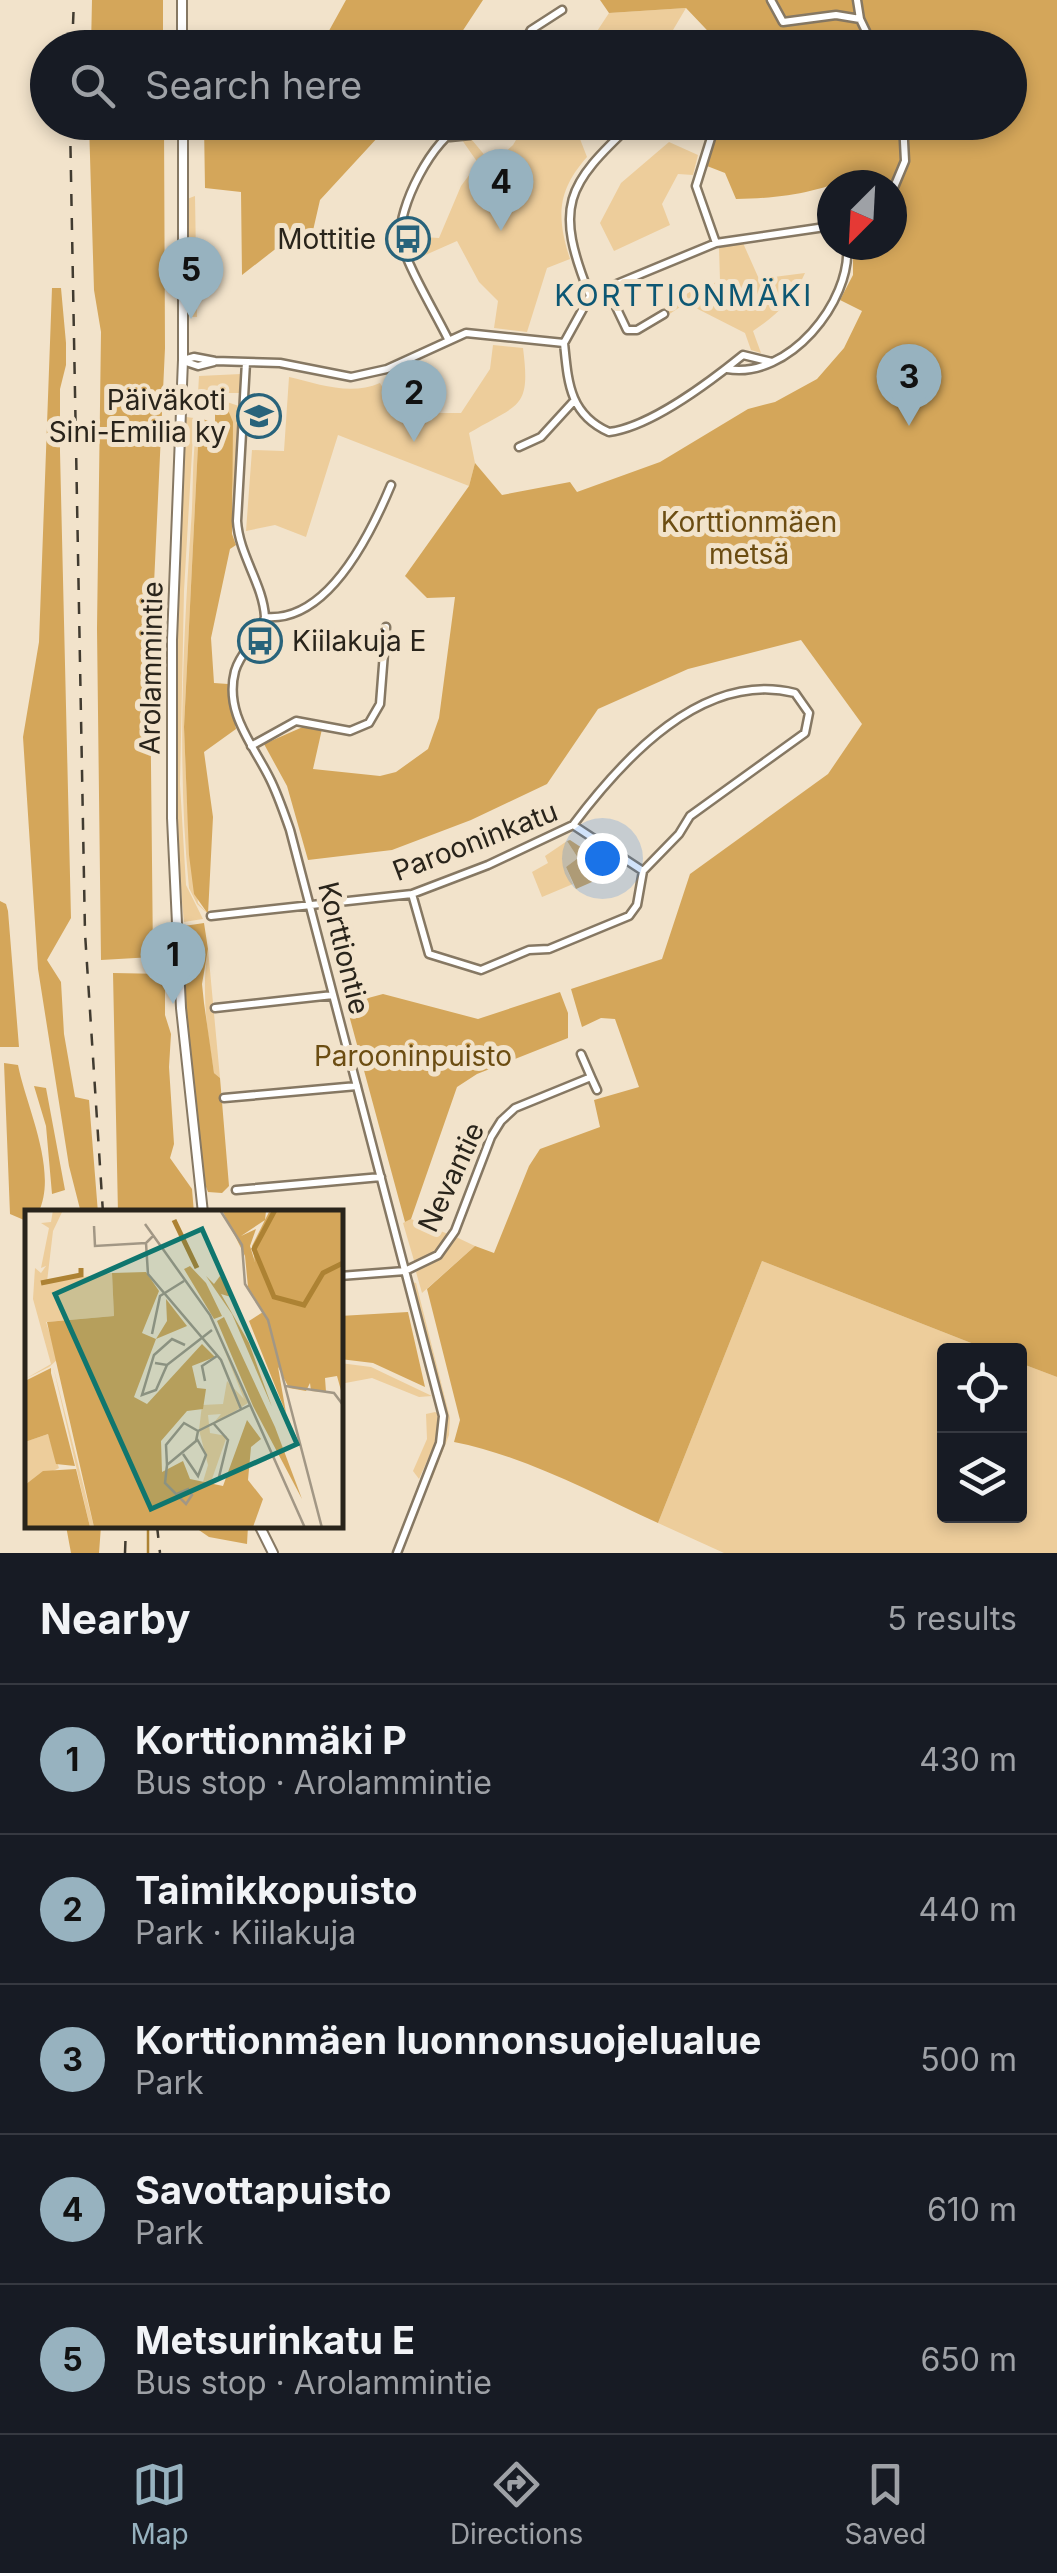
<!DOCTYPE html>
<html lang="en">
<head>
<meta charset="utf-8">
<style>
  :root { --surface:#171b24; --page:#20242c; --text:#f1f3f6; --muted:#9ea1a6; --line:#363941; --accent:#97b2bf }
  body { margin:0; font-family:Inter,sans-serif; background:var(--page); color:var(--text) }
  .controls { position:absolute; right:30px; bottom:30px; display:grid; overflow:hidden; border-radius:10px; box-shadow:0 5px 15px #0003 }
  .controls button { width:90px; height:90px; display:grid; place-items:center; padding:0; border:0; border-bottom:2px solid var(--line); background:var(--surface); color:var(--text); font:50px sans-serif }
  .compass { position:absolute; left:817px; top:170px; width:90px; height:90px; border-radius:50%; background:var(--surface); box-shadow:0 5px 15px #0003; rotate:204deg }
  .you { position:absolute; left:602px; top:858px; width:35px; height:35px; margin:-25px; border:8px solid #fff; border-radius:50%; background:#1a73e8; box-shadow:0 0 0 15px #1a73e833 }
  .badge { display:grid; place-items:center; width:65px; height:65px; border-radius:50%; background:var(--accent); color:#111; font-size:32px; font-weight:700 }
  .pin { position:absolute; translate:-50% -82px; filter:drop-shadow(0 2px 5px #0008) }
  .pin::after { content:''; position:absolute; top:52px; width:35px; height:30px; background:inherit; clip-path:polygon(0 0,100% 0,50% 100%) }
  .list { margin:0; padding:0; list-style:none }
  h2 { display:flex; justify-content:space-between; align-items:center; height:130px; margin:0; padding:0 40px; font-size:42px }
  h2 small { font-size:32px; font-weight:400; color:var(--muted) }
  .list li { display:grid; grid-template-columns:65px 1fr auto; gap:30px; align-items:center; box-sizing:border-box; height:150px; padding:0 40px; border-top:2px solid var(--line) }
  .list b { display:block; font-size:38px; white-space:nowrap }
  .list p { margin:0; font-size:32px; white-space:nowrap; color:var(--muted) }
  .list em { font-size:32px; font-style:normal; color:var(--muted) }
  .icon { flex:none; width:55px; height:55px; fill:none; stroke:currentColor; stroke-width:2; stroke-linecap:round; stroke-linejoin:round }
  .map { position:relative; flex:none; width:1057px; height:1553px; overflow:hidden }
  .search { position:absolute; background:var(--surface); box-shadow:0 5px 15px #0003; left:30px; right:30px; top:30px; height:110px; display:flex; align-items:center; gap:25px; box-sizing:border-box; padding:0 35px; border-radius:55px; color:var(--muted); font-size:38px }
  .sheet { height:880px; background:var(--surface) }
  nav { display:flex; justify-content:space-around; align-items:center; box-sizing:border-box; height:140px; border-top:2px solid var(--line); background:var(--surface); font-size:28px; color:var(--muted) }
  nav a { display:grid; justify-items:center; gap:5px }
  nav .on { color:var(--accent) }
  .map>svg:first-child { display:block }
  .green { fill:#edcd9b }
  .forest { fill:#d4a65a }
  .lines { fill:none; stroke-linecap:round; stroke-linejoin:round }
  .stream { stroke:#ad8233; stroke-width:2.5 }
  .minor-casing { stroke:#867863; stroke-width:11 }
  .tertiary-casing { stroke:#867863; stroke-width:12 }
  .minor { stroke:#fff; stroke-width:6 }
  .tertiary { stroke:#fff; stroke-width:8 }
  .rail { stroke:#413b30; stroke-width:2.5; stroke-dasharray:12 12; stroke-linecap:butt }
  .labels { text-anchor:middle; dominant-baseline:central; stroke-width:10; stroke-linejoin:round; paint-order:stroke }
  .poi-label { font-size:28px; fill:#29241b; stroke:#f2e3cb; text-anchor:end }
  .park-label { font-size:28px; fill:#6c4d12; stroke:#f2e3cb }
  .street-label { font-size:28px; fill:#29241b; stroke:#f2e3cb }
  .neighbourhood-label { font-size:30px; letter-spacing:2.5px; fill:#0d5773; stroke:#f2e3cb }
  .inset-river { fill:none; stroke:#ad8233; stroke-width:5 }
  .inset-road { fill:none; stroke:#a29785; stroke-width:2.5 }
  .view { fill:#0f766e; fill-opacity:0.15; stroke:#0f766e; stroke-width:5 }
  .inset-edge { fill:none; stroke:#29241b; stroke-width:5 }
</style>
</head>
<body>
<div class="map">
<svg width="1057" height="1553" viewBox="0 0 1057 1553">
  <rect width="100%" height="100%" fill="#f2e3cb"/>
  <path class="green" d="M686 8 663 47 586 48 609 13Z
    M526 123H587L580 139 587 157C556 192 557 218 570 259L547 268 527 332 494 328 498 301 479 282 457 241 414 260 406 236 439 238 461 186 478 163 462 140H472L492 164 513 145Z
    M669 142 698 155 693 175 678 174 662 204 670 225 614 251 600 223 621 183Z
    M195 196 197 317H192L187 199Z
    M743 243 759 279 805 273C793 300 777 315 753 331L761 353 751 350 745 333 686 303 668 315 664 308 693 290 720 281 719 247Z
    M493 345 523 348C531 410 519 403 469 433L475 463 469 486 338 435 306 537 275 525 246 531 252 450 284 451 289 377C319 384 350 396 380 383L398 413H461L490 369Z
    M241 374 240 393H224V401L239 406 234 501 232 479 216 407 205 408 203 413 197 411 199 376Z
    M186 417 194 418 184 591 180 784 186 885 203 919 184 922C167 755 179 585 186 417Z
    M199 417 203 419 198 445 184 727 187 802 198 903 208 914 197 904 189 888C177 768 183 644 191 524 194 490 191 450 199 417Z
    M567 841 578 858 566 867 573 884 542 897 532 872 548 863 545 856Z
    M208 949 220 1078 214 1073C207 1031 201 991 208 949Z
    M411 1219 448 1234 433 1254 415 1264 403 1223Z
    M456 1237 475 1246 422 1293 416 1272 445 1254Z
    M762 1261 989 1350H944V1516H1020V1363L1057 1377V1553H724L658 1523Z
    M412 1282 416 1283 450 1418 449 1435 432 1479 430 1478 446 1435 447 1419Z
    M340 1363 371 1367 432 1396 419 1397 372 1378 340 1384Z
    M435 1412 439 1414 435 1443 419 1479 413 1471 427 1439 426 1414Z"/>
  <path class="forest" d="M92 0H163V47H91Z
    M346 0H483L452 47H320Z
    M600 0H1057V1377L1020 1363V1350H989L762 1261 658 1523C592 1493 525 1456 454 1442L460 1420 427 1289 475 1246 494 1253 529 1166 540 1149 600 1127 594 1100 639 1087 615 1019 601 1018 582 1027 571 989 662 959 690 874 828 774 862 724 801 640 688 669 598 709 547 784 471 820 392 850 308 860 287 786 264 744 305 726 322 729 313 769 380 776 396 772 428 749 439 718 455 597 427 598 405 576 469 486 475 463 502 495 570 482 577 492 660 462 748 409 775 402 817 379 844 348 862 311 840 300 853 275V245H892V185H881L863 174C816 192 788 198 736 199L725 173 707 166 720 123 1010 122V48L723 47 686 8 609 13Z
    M89 123H164L165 348 150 670 153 957 101 960 97 629 101 332 94 290Z
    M268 123H391L320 200 309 248 287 240 242 275 241 192 205 188 204 124 256 133Z
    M52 288H61L66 343V365L60 389V452L71 918 47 960 61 982 64 1034 75 1097 89 1100 98 1213H81L69 1166 38 969 23 737 39 642Z
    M215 407 228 410 233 422 232 534 236 545 230 549 211 638 214 683 228 684 236 729 204 752 213 817 208 914 194 894 189 855 184 727 198 445 203 419 215 424Z
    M570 840 617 871 576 889 566 867 578 858 567 841Z
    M0 901 6 904 8 911 19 1047H0Z
    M204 923 208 949 202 984 204 1003 214 1073 220 1078 229 1186 222 1193 208 1192 203 1179 185 1007 184 926Z
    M113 973 165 974V1015L171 1034 169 1067 174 1144 170 1158 192 1189 194 1213H118Z
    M560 992 568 1013V1038L477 1074 457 1087 411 1219 405 1222 346 1004 383 994 478 1019Z
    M4 1063 18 1065C26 1106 59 1172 38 1213H28L27 1219 24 1220 10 1214Z
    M34 1086 46 1088 65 1190 52 1194 46 1126Z
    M408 1312 425 1387 373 1363 340 1359V1316Z
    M66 1526H101L99 1553H71Z
    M193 1526H248L247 1544 209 1537Z"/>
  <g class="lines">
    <path class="stream" d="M148 1553V1526"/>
    <g class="minor-casing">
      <path id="minor" d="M771 0 783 22 836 15 860 19
        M857 0 860 19 874 48
        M521 48 531 30 562 10
        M716 122 696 186 716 243
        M450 137 470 135 478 126
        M892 192 905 161 903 122
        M607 288 627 330H637L664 314
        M590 296C554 206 565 186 634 122
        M448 339C437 316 404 261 401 239 396 210 434 135 463 126 468 125 473 126 479 125
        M564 343C568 382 569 414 609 432 650 427 711 381 743 355L772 362
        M183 360 194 357 215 361 280 363 351 377 387 369 466 333 564 343 590 296 607 288 716 243 832 226
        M183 361 198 366 214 362
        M246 362 237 521C239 555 263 584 265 617 260 638 241 650 235 671 224 713 253 744 270 779 278 795 284 813 290 830L443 1416 440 1443 397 1553
        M727 369C788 380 852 302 847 245
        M519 447 541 437 573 402
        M265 617C328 623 371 533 391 485
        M251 746 296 721 350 731 369 723 380 704 386 627
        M412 894 429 954 481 970 529 950 549 949 629 916 637 905 643 871 679 834 690 816 805 733 809 713 795 693C702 670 622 760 573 825
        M211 916 412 894 488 865 573 825 643 871
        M215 1008 333 995
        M591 1077 597 1090
        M224 1098 357 1086
        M236 1190 381 1177
        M340 1276 405 1271 438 1255 455 1231 491 1137 501 1121 515 1108 591 1077 581 1054"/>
    </g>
    <g class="tertiary-casing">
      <path id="tertiary" d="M182 0V48
        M183 122V360L172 640V818L181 1008 203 1213
        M260 1527 273 1553"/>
    </g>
    <use href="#minor" class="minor"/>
    <use href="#tertiary" class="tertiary"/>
    <path class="rail" d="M72 48 74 0
      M70 122 85 933 103 1213
      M157 1526 160 1553
      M125 1553 126 1526"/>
  </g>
  <defs>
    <g id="bus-ring" transform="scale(2.25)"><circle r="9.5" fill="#f2e3cb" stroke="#28637b" stroke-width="1.5"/><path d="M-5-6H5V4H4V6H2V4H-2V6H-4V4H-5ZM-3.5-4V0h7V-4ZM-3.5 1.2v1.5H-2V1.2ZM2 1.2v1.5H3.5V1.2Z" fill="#28637b"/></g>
    <g id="school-ring" transform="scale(2.25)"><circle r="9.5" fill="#f2e3cb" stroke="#28637b" stroke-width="1.5"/><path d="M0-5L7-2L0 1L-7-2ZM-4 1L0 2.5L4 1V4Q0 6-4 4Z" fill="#28637b"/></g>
  </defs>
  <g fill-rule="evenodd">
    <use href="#bus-ring" x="408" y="239"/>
    <use href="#school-ring" x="259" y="416"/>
    <use href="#bus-ring" x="260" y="641"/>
  </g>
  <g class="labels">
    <g class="poi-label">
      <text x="376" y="239">Mottitie</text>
      <text x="226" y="400">Päiväkoti<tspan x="226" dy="32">Sini-Emilia ky</tspan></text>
      <text x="292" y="641" text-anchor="start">Kiilakuja E</text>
    </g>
    <g class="park-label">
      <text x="749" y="522">Korttionmäen<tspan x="749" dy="32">metsä</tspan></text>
      <text x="413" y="1056">Parooninpuisto</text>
    </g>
    <g class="street-label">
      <text transform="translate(151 668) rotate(-89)">Arolammintie</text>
      <text transform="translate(475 841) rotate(-21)">Parooninkatu</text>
      <text transform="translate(344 948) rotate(76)">Korttiontie</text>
      <text transform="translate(451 1177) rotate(-65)">Nevantie</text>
    </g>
    <g class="neighbourhood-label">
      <text x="684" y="295">KORTTIONMÄKI</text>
    </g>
  </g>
  <g transform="translate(25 1210)">
    <rect width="318" height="318" fill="#f2e3cb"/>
    <path d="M28 0H38L28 21 22 72 87 63 89 106 21 112 33 149 24 157 0 169 26 154 8 89 10 58 16 63 21 56 16 58 24 18 16 13 26 12ZM190 117 204 145 223 193 186 216 196 204 183 205 185 223 202 226 187 269 177 275 183 255 174 220 177 195 198 194 202 171 219 189ZM28 156 69 317H65ZM23 224 34 258 0 275V232Z" fill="#edcd9b"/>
    <path d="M197 0 241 1 240 10 216 26 231 19 225 36 230 52 227 36 245 0H317V184L312 166 300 168 301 182 286 181 285 173 281 181 264 178 253 157 261 203 224 111 238 102 223 77 220 46ZM165 56 181 73 197 106 189 109 159 59ZM121 62 134 81 117 123 131 129 142 111 141 89 162 116 131 129 109 187 122 194 177 134 190 147 167 156 172 178 181 179 178 199 162 201 136 231 137 262 158 251 165 269 198 276 222 210 236 229 226 237 223 270 238 289 228 317H69L22 112 89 106 87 63ZM181 66 189 74 195 66 200 74 206 87 196 84 224 133 247 197 207 104ZM199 107 250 217 277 289 228 196 192 111ZM26 158V163L50 256 31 254 23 224 0 232V171ZM51 259 65 317H0V275L18 261Z" fill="#d4a65a"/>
    <path class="inset-river" d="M250 0 229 39 249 87 279 95 298 63 318 53M149 10 172 58M16 73 56 65V58"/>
    <path class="inset-road" d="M195 0 217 35 220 74 243 110 260 176 309 183 318 195M120 14 185 105 280 318M69 16 70 36 121 33M129 25 121 33 123 64 196 150 216 199M127 124 135 86 159 71M130 153 142 155 187 120M142 155 131 180 117 185 129 145 147 129 160 135M180 171 177 156 192 146M260 176 297 318M189 214 203 230 194 267M173 221 159 213 141 235 142 255 171 231 173 221 225 195M158 244 173 266 181 245 172 229M142 255 140 273 161 294 167 285 163 279 152 284"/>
    <path class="view" d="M177 19 272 234 126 299 30 84Z"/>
    <rect width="318" height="318" class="inset-edge"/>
  </g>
</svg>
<div class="controls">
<button><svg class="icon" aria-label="locate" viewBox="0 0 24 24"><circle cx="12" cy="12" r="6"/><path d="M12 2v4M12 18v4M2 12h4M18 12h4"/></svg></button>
<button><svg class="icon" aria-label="layers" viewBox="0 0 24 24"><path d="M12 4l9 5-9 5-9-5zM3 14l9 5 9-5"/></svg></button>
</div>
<svg class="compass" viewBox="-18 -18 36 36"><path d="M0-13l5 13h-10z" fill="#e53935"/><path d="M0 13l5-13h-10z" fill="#9ea1a6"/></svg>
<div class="you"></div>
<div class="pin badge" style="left:173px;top:1004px">1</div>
<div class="pin badge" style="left:414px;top:442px">2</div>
<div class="pin badge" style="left:909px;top:426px">3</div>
<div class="pin badge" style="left:501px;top:231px">4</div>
<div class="pin badge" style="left:191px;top:319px">5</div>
<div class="search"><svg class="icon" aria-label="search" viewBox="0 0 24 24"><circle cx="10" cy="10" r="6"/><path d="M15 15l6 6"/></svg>Search here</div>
</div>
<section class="sheet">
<h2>Nearby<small>5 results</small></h2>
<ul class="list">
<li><span class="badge">1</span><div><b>Korttionmäki P</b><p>Bus stop · Arolammintie</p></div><em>430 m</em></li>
<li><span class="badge">2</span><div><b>Taimikkopuisto</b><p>Park · Kiilakuja</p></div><em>440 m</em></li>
<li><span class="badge">3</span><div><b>Korttionmäen luonnonsuojelualue</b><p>Park</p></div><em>500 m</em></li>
<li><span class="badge">4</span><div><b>Savottapuisto</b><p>Park</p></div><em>610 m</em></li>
<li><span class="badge">5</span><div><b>Metsurinkatu E</b><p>Bus stop · Arolammintie</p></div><em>650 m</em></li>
</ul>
</section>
<nav>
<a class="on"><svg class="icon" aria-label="map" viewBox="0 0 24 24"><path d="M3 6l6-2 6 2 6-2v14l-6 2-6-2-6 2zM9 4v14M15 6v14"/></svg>Map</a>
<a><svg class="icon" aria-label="directions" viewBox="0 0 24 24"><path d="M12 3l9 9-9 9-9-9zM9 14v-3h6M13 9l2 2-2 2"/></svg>Directions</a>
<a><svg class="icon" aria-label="saved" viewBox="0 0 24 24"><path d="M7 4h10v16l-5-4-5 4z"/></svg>Saved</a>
</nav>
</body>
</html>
